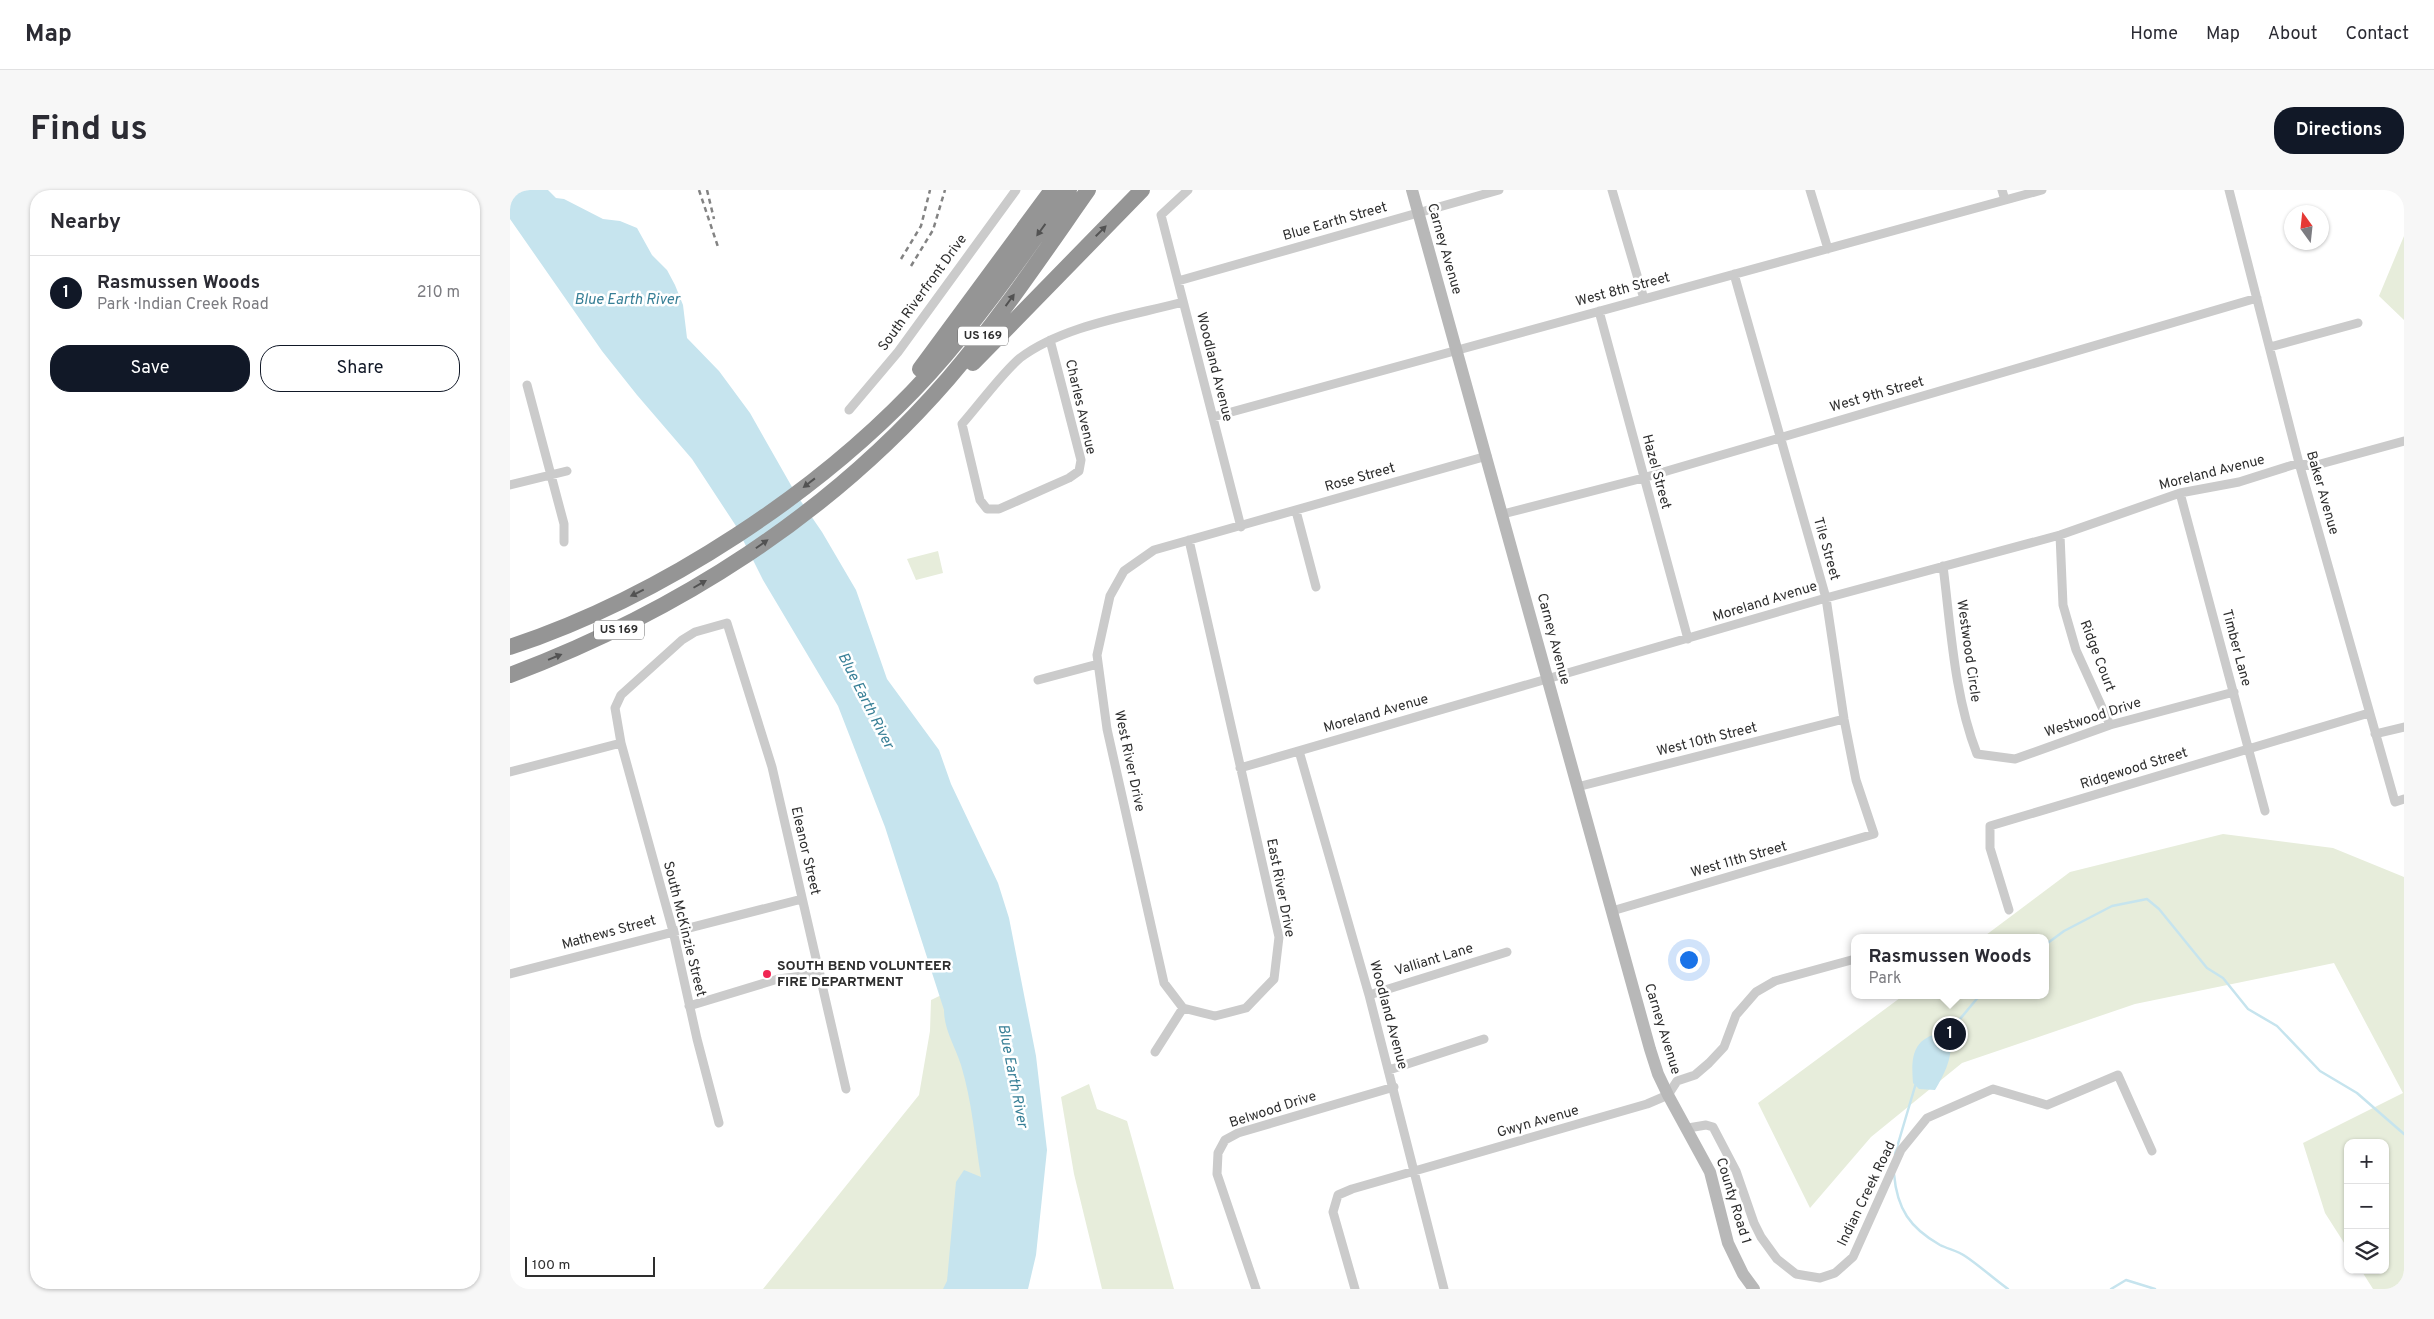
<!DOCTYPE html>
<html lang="en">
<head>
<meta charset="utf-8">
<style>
  :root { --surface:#fff; --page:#f7f7f7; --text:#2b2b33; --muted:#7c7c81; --line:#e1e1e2; --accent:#111827 }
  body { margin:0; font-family:Overpass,sans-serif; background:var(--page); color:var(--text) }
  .controls { position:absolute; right:15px; bottom:15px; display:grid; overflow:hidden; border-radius:10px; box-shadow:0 1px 4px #0004 }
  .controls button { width:45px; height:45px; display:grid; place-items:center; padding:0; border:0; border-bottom:1px solid var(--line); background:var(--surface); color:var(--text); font:25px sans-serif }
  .compass { position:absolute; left:1774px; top:15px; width:45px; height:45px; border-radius:50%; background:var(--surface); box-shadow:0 1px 4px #0004; rotate:345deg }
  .scale { position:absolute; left:15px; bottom:12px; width:130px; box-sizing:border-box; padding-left:5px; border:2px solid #2e2e2e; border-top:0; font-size:14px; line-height:18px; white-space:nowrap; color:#2e2e2e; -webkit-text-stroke:4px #fff; paint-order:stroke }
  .you { position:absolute; left:1178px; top:769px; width:18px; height:18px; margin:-12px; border:4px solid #fff; border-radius:50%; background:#1a73e8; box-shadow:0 0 0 8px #1a73e833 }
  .badge { display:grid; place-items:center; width:32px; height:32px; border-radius:50%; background:var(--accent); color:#fff; font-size:16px; font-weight:700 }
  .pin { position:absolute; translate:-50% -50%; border:2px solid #fff; box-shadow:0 1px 5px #0006 }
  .popup { position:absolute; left:1341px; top:744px; width:198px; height:65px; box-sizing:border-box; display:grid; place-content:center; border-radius:10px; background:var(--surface); filter:drop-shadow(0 1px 4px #0005); font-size:16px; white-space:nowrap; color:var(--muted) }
  .popup b { font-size:19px; color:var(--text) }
  .popup::after { content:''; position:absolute; left:50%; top:100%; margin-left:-10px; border:10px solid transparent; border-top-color:var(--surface) }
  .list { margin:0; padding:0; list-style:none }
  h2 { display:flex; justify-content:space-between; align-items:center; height:65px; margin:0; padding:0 20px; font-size:21px }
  h2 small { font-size:16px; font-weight:400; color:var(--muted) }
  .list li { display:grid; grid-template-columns:32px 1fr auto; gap:15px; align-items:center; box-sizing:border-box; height:75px; padding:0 20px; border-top:1px solid var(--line) }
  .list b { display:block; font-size:19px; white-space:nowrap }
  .list p { margin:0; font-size:16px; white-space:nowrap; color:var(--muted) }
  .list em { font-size:16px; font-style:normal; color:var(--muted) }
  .actions { display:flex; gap:10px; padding:15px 20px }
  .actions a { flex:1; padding:11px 0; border:1px solid var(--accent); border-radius:20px; text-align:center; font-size:18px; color:var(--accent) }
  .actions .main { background:var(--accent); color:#fff }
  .icon { flex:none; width:28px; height:28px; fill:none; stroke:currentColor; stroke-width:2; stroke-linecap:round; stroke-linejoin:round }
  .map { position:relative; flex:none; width:1894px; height:1099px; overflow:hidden; border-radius:20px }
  header { display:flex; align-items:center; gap:30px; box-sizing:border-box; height:70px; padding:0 25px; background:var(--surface); border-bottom:1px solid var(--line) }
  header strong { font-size:24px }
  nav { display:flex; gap:28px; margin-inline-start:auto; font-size:18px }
  .intro { display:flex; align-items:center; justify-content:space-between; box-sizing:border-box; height:120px; padding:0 30px }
  h1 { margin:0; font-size:35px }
  .button { padding:12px 22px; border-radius:20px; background:var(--accent); color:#fff; font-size:18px; font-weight:700 }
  main { display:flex; gap:30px; padding:0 30px }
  aside { flex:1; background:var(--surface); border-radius:20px; box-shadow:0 1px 4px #0004 }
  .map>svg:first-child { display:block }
  .green { fill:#e7eddb }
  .water { fill:#c6e4ee }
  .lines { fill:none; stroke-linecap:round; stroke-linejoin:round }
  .stream { stroke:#c6e4ee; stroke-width:2.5 }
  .minor { stroke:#cbcbcb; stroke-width:9 }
  .secondary { stroke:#b8b8b8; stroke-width:12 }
  .motorway { stroke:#959595; stroke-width:16 }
  .rail { stroke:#838383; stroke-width:2.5; stroke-dasharray:5 4; stroke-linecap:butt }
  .oneway { fill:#525252 }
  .poi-dot { fill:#f02653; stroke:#fff; stroke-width:2 }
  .labels { text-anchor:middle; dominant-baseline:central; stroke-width:5; stroke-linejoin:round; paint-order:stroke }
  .shield { fill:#fff; stroke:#6d6d6d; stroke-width:1 }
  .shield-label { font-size:12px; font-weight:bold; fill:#2e2e2e }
  .street-label { font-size:14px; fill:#2e2e2e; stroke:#fff }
  .poi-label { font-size:14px; font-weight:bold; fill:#2e2e2e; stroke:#fff; text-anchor:start }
  .water-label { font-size:15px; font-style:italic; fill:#377f96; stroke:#fff }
</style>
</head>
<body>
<header>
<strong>Map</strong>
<nav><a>Home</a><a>Map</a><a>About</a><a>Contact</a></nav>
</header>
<div class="intro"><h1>Find us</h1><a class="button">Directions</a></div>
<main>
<aside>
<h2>Nearby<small></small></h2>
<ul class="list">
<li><span class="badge">1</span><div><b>Rasmussen Woods</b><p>Park · Indian Creek Road</p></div><em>210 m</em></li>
</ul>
<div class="actions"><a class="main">Save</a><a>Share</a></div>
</aside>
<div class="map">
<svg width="1894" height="1099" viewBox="0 0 1894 1099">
  <rect width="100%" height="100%" fill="#fff"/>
  <path class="green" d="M1894 46V130L1869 106Z
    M428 361 433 383 406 390 397 369Z
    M1713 644 1823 658 1894 687V1099H1863L1851 1080H1875V953H1838V1059L1815 1023 1793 953 1893 903 1824 773 1625 814 1452 873 1361 947 1300 1018 1248 913 1394 805H1535V748H1472L1560 682Z
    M444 799 459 808 484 1099H253L409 905 420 841 421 810Z
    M579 894 587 919 617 931 664 1099H592L564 984 551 907Z"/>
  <path class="water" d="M0 0H38L46 8 54 9 93 29 110 31 127 38 142 65 157 80 165 95 173 115 177 148 209 181 240 223 286 304 312 342 346 400 377 489 429 560 441 594 488 693 499 728 526 866 537 960 526 1065 518 1099H433L437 1091 446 992 454 980 471 987C465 950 462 911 451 875 445 856 434 840 434 820L375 637 328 516 253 390 226 336 182 269 127 205 92 161 0 29Z
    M1430 843 1441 849C1442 869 1435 883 1425 900L1409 899 1403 893C1401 868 1402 849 1430 843Z"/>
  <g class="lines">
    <path class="stream" d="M1535 755 1554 741 1602 716 1637 709 1649 719 1697 778 1713 788 1738 819 1767 836 1810 881 1847 903 1894 944
      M1435 847 1470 805
      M1385 964 1406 893
      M1384 984C1387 1019 1400 1038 1430 1055 1438 1059 1448 1061 1455 1066 1470 1076 1484 1089 1498 1099
      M1601 1099 1616 1090 1645 1099"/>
    <path class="minor" d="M678 0 651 25 731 337
      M1102 0 1134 109
      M1300 0 1318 59
      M1492 0 1495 10
      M1719 0 1789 273 1885 612 1894 609
      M668 91 989 0
      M1089 121 1178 449
      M540 150 571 270 569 281 559 288 489 319H477L470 310 452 234C468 216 493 182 510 168 554 135 621 126 673 112
      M1760 157 1848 133
      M17 195 54 334V352
      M339 220 388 162 506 0
      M703 227 1532 0
      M0 295 57 281
      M1670 303 1755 621
      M786 321 806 397
      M993 324 1133 288 1747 108
      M1550 345 1553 415 1566 460 1600 535
      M679 350 769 747 764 789 736 818 705 826 673 818 654 793 597 539 587 465 600 406 614 381 644 360 977 266
      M1433 376C1441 439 1444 505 1467 564L1505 569 1600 535 1724 502
      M528 490 588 474
      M1865 544 1894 537
      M789 561 859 805 934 1099
      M730 578 1316 408 1550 345 1670 303 1729 292 1789 273 1803 276 1894 251
      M0 582 111 553
      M1067 597 1334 529
      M1499 720 1480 658V636L1859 523
      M1102 721 1364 644 1346 590 1334 529 1316 408 1224 84
      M0 784 292 709
      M859 805 997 762
      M179 816 268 789 310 784
      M645 862 673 818
      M879 880 974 849
      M209 933 187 849 163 741 111 553 105 518 111 505 172 450 185 442 217 433 262 577 336 899
      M1178 938 1196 935 1203 937 1226 981 1244 1033 1251 1047 1267 1069 1286 1084 1310 1088 1325 1083 1343 1067 1391 960 1417 928 1483 899 1537 915 1608 885 1642 961
      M746 1099 707 984 708 963 715 950 728 943 884 897
      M845 1099 823 1022 828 1005 842 999 1137 914 1158 905 1167 891 1185 885 1199 873 1214 857 1226 825 1246 802 1265 791 1345 769"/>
    <path class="secondary" d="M902 0 1140 859 1148 884 1158 905 1200 982 1218 1053 1233 1084 1244 1099"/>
    <path class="motorway" d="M463 173 632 0
      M410 179 542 0
      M0 457C151 407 313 301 420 183 471 126 515 62 559 0
      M0 485C167 422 320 325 438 189 489 130 533 64 578 0"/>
    <path class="rail" d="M189 0 208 57
      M197 0 204 29
      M391 69 411 36 420 0
      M401 76 423 40 435 0"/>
  </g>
  <defs><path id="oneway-solid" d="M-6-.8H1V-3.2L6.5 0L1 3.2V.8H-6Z" transform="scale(1.25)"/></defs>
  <g class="oneway">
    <use href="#oneway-solid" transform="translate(531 40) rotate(126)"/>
    <use href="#oneway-solid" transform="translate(591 41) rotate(-45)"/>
    <use href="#oneway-solid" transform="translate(500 110) rotate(-54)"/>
    <use href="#oneway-solid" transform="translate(299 293) rotate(142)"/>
    <use href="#oneway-solid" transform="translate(252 354) rotate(-35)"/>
    <use href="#oneway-solid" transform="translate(190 394) rotate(-30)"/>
    <use href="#oneway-solid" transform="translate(127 403) rotate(154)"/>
    <use href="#oneway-solid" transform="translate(45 467) rotate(-22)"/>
  </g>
  <circle class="poi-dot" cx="257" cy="784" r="5"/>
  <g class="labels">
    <g class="shield">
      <rect x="448" y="136.5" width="50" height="19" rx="4"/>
      <rect x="84" y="430.5" width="50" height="19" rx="4"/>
    </g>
    <g class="shield-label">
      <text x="473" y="146">US 169</text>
      <text x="109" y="440">US 169</text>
    </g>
    <g class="street-label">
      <text transform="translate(825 32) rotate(-16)">Blue Earth Street</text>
      <text transform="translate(934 59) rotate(74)">Carney Avenue</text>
      <text transform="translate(1113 100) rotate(-15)">West 8th Street</text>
      <text transform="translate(413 103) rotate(-54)">South Riverfront Drive</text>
      <text transform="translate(704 177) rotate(76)">Woodland Avenue</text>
      <text transform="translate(1367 205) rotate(-16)">West 9th Street</text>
      <text transform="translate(570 217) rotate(77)">Charles Avenue</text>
      <text transform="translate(1146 282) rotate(75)">Hazel Street</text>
      <text transform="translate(1702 283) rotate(-14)">Moreland Avenue</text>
      <text transform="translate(850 288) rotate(-16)">Rose Street</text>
      <text transform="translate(1812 303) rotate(74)">Baker Avenue</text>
      <text transform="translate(1316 359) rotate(74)">Tile Street</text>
      <text transform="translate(1255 412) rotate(-17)">Moreland Avenue</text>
      <text transform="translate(1043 449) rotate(75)">Carney Avenue</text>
      <text transform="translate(1726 458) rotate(75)">Timber Lane</text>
      <text transform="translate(1458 461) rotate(82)">Westwood Circle</text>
      <text transform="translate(1587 466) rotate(69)">Ridge Court</text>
      <text transform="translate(866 524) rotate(-16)">Moreland Avenue</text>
      <text transform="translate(1583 528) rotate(-18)">Westwood Drive</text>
      <text transform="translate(1197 550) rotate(-14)">West 10th Street</text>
      <text transform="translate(619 571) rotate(78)">West River Drive</text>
      <text transform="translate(1624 579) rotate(-17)">Ridgewood Street</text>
      <text transform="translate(295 661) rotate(77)">Eleanor Street</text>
      <text transform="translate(1229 670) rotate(-16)">West 11th Street</text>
      <text transform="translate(770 698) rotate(79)">East River Drive</text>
      <text transform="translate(174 739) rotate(76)">South McKinzie Street</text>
      <text transform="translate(99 743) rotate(-15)">Mathews Street</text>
      <text transform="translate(924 770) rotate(-17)">Valliant Lane</text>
      <text transform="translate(878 825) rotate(75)">Woodland Avenue</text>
      <text transform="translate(1152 839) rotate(73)">Carney Avenue</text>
      <text transform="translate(763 920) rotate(-18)">Belwood Drive</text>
      <text transform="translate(1028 932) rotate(-16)">Gwyn Avenue</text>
      <text transform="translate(1357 1004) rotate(-64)">Indian Creek Road</text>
      <text transform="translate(1223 1011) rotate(73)">County Road 1</text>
    </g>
    <g class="poi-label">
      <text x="267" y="776">SOUTH BEND VOLUNTEER<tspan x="267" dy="16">FIRE DEPARTMENT</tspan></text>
    </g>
    <g class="water-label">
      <text x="117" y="110">Blue Earth River</text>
      <text transform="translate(355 511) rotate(63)">Blue Earth River</text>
      <text transform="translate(502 886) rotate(79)">Blue Earth River</text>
    </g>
  </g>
</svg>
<div class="controls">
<button>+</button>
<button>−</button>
<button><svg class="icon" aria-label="layers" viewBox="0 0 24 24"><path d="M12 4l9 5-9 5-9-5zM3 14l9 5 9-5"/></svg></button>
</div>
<svg class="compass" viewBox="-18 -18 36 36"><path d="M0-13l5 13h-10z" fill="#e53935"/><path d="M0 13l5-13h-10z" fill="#7c7c81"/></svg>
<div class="scale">100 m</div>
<div class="you"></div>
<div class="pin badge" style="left:1440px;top:844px">1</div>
<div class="popup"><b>Rasmussen Woods</b>Park</div>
</div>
</main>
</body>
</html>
